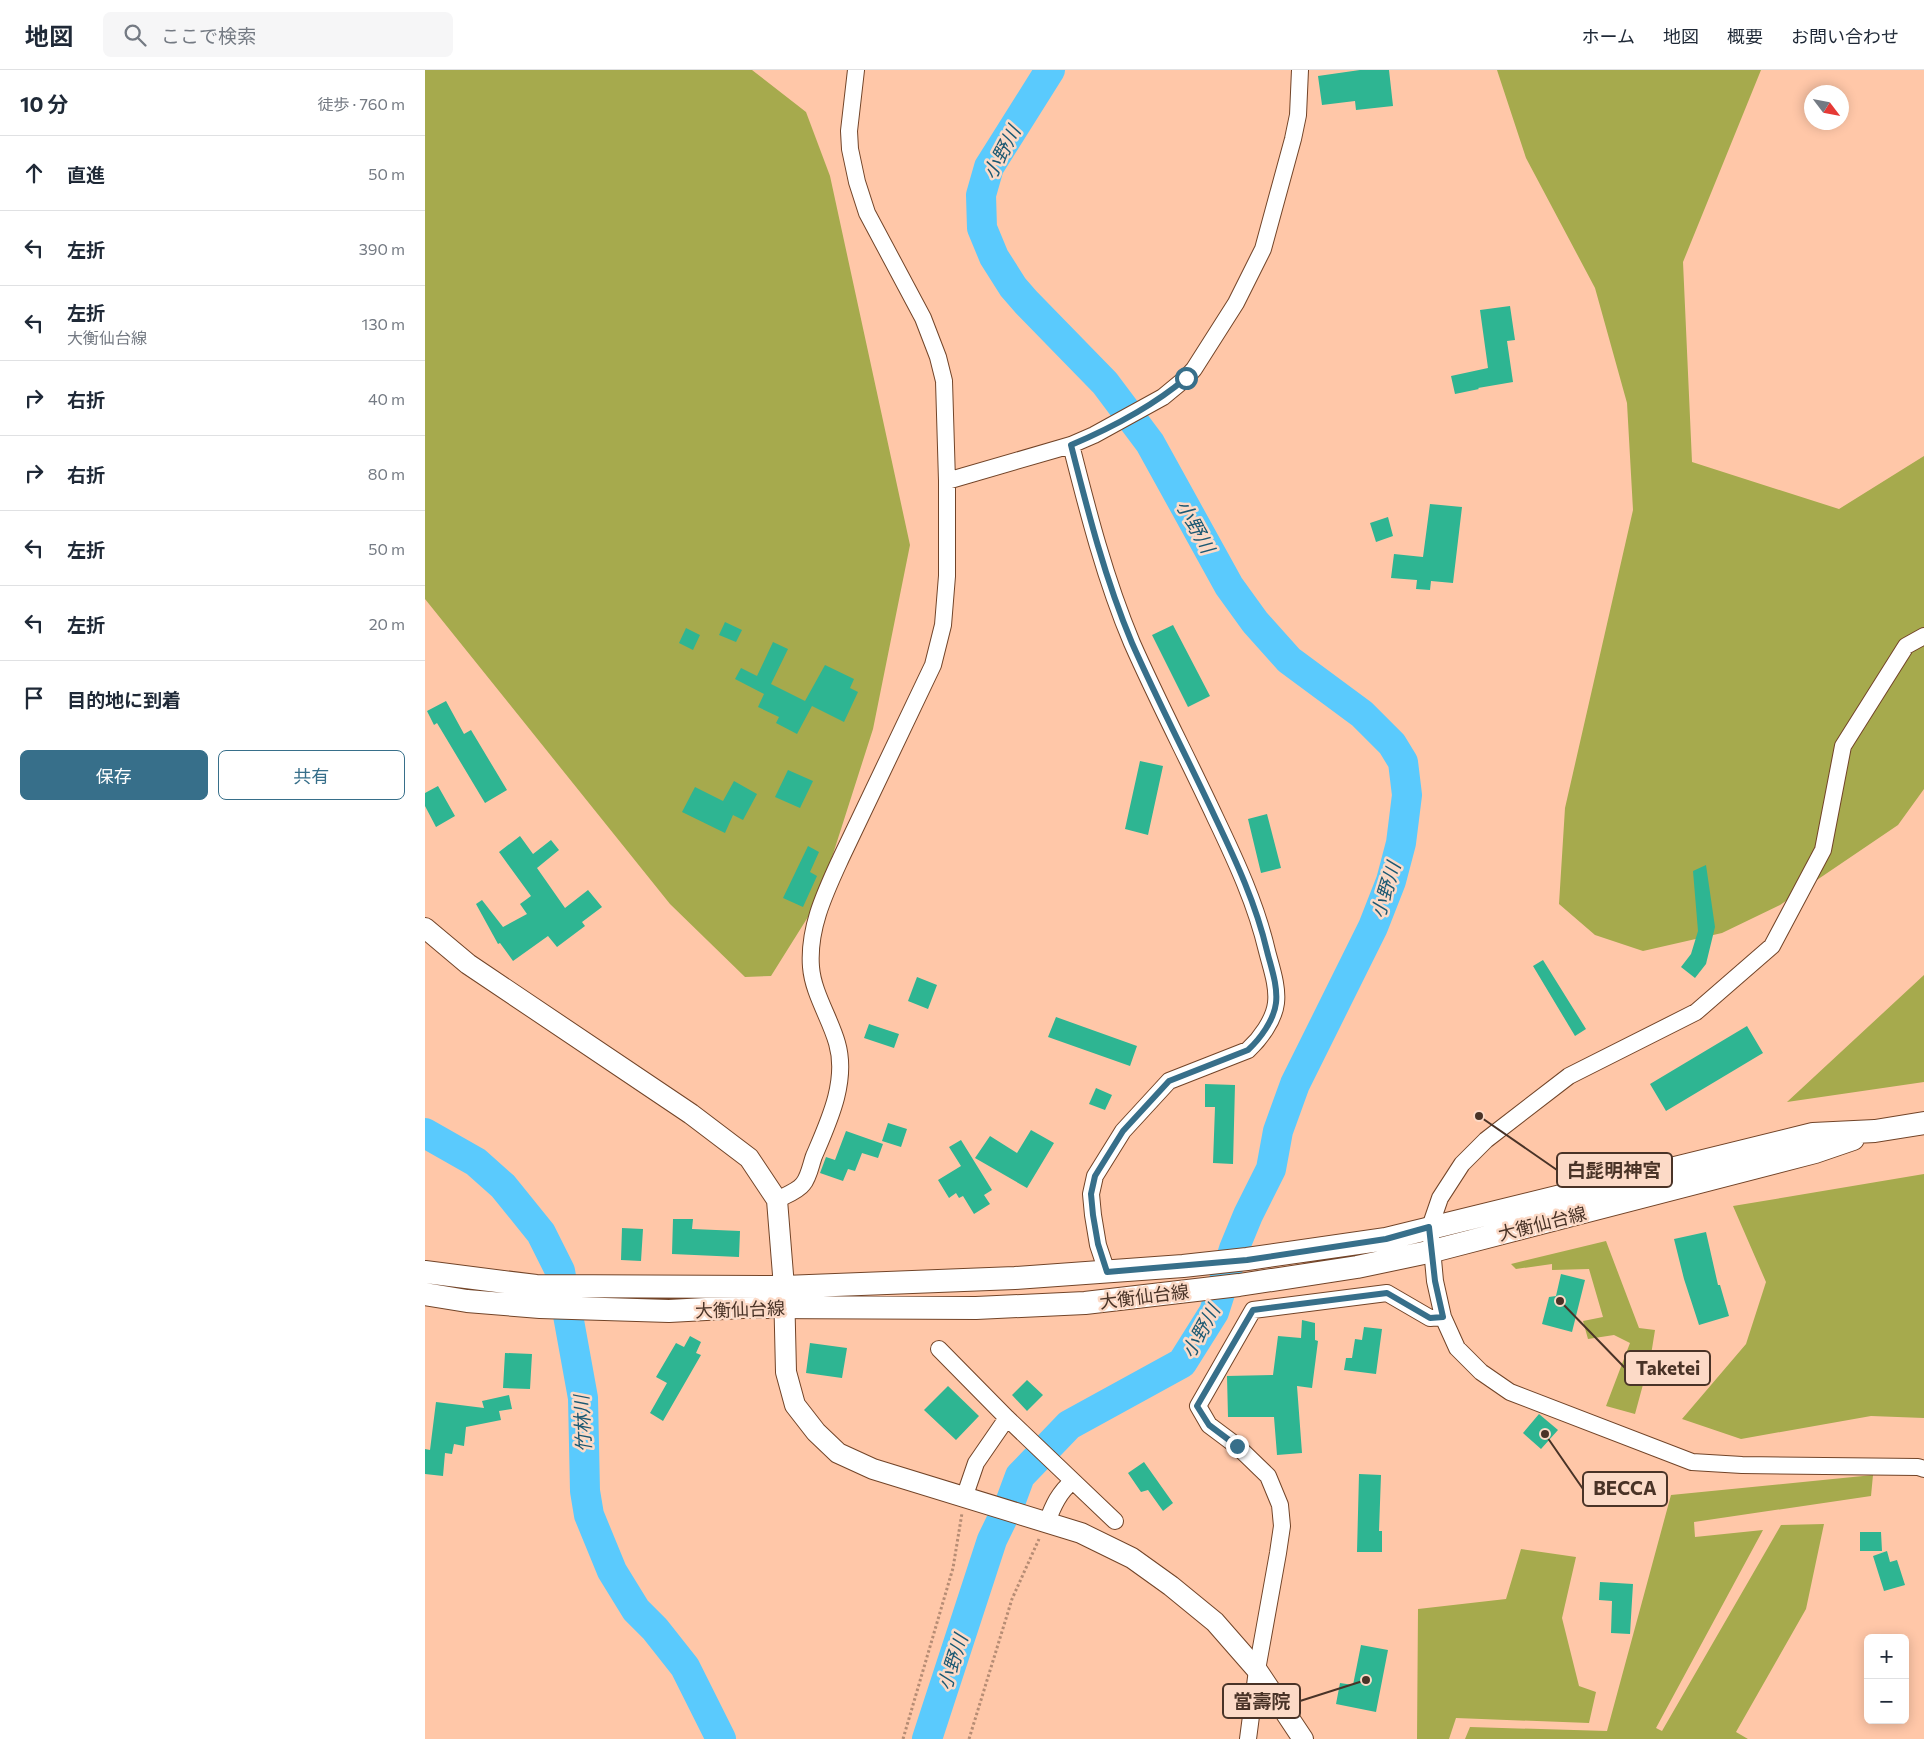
<!DOCTYPE html>
<html lang="ja">
<head>
<meta charset="utf-8">
<style>
  :root { --surface:#fff; --page:#f6f6f7; --text:#1f2937; --muted:#747a83; --line:#e0e1e3; --accent:#376f8a }
  body { margin:0; font-family:Commissioner,"Noto Sans JP",sans-serif; background:var(--page); color:var(--text) }
  .controls { position:absolute; right:15px; bottom:15px; display:grid; overflow:hidden; border-radius:8px; box-shadow:0 2px 12px #0003 }
  .controls button { width:45px; height:45px; display:grid; place-items:center; padding:0; border:0; border-bottom:1px solid var(--line); background:var(--surface); color:var(--text); font:25px sans-serif }
  .compass { position:absolute; left:1379px; top:15px; width:45px; height:45px; border-radius:50%; background:var(--surface); box-shadow:0 2px 12px #0003; rotate:122deg }
  .stop { position:absolute; width:15px; height:15px; margin:-11px; border:4px solid #376f8a; border-radius:50%; background:#fff }
  .stop.end { background:#376f8a; border-color:#fff; box-shadow:0 1px 5px #0008 }
  .list { margin:0; padding:0; list-style:none }
  h2 { display:flex; justify-content:space-between; align-items:center; height:65px; margin:0; padding:0 20px; font-size:21px }
  h2 small { font-size:16px; font-weight:400; color:var(--muted) }
  .list li { display:grid; grid-template-columns:32px 1fr auto; gap:15px; align-items:center; box-sizing:border-box; height:75px; padding:0 20px; border-top:1px solid var(--line) }
  .list b { display:block; font-size:19px; white-space:nowrap }
  .list p { margin:0; font-size:16px; white-space:nowrap; color:var(--muted) }
  .list em { font-size:16px; font-style:normal; color:var(--muted) }
  .actions { display:flex; gap:10px; padding:15px 20px }
  .actions a { flex:1; padding:11px 0; border:1px solid var(--accent); border-radius:8px; text-align:center; font-size:18px; color:var(--accent) }
  .actions .main { background:var(--accent); color:#fff }
  .icon { flex:none; width:28px; height:28px; fill:none; stroke:currentColor; stroke-width:2; stroke-linecap:round; stroke-linejoin:round }
  .map { position:relative; flex:none; width:1499px; height:1669px; overflow:hidden }
  header { display:flex; align-items:center; gap:30px; box-sizing:border-box; height:70px; padding:0 25px; background:var(--surface); border-bottom:1px solid var(--line) }
  header strong { font-size:24px }
  nav { display:flex; gap:28px; margin-inline-start:auto; font-size:18px }
  .search { width:350px; height:45px; background:var(--page); display:flex; align-items:center; gap:12px; box-sizing:border-box; padding:0 18px; border-radius:8px; color:var(--muted); font-size:19px }
  main { display:flex }
  aside { flex:1; background:var(--surface) }
  .map>svg:first-child { display:block }
  .green { fill:#a6aa4d }
  .lines { fill:none; stroke-linecap:round; stroke-linejoin:round }
  .river { stroke:#5acafd; stroke-width:30 }
  .building { fill:#2eb592 }
  .minor-casing { stroke:#724428; stroke-width:18 }
  .tertiary-casing { stroke:#724428; stroke-width:22 }
  .secondary-casing { stroke:#724428; stroke-width:24 }
  .path { stroke:#b68c74; stroke-width:3; stroke-dasharray:2.5 2.5; stroke-linecap:butt }
  .minor { stroke:#fff; stroke-width:16 }
  .tertiary { stroke:#fff; stroke-width:20 }
  .secondary { stroke:#fff; stroke-width:22 }
  .route { stroke:#376f8a; stroke-width:6 }
  .labels { text-anchor:middle; dominant-baseline:central; stroke-width:5; stroke-linejoin:round; paint-order:stroke }
  .street-label { font-size:18px; fill:#493327; stroke:#fcdac7 }
  .water-label { font-size:19px; font-style:italic; fill:#1b5872; stroke:#fcdac7 }
  .leader { fill:none; stroke:#493327; stroke-width:2 }
  .callout-dot { fill:#493327; stroke:#fcdac7; stroke-width:2 }
  .callout { fill:#fcdac7; stroke:#493327; stroke-width:2 }
  .callout-label { font-size:19px; text-anchor:middle; font-weight:bold; fill:#493327 }
</style>
</head>
<body>
<header>
<strong>地図</strong>
<div class="search"><svg class="icon" aria-label="search" viewBox="0 0 24 24"><circle cx="10" cy="10" r="6"/><path d="M15 15l6 6"/></svg>ここで検索</div>
<nav><a>ホーム</a><a>地図</a><a>概要</a><a>お問い合わせ</a></nav>
</header>
<main>
<aside>
<h2>10 分<small>徒歩 · 760 m</small></h2>
<ul class="list">
<li><svg class="icon" aria-label="ahead" viewBox="0 0 24 24"><path d="M12 20V5M6 11l6-6 6 6"/></svg><div><b>直進</b></div><em>50 m</em></li>
<li><svg class="icon" aria-label="left" viewBox="0 0 24 24"><path d="M17 20v-9H6M10 6l-5 5 5 5"/></svg><div><b>左折</b></div><em>390 m</em></li>
<li><svg class="icon" aria-label="left" viewBox="0 0 24 24"><path d="M17 20v-9H6M10 6l-5 5 5 5"/></svg><div><b>左折</b><p>大衡仙台線</p></div><em>130 m</em></li>
<li><svg class="icon" aria-label="right" viewBox="0 0 24 24"><path d="M7 20v-9h11M14 6l5 5-5 5"/></svg><div><b>右折</b></div><em>40 m</em></li>
<li><svg class="icon" aria-label="right" viewBox="0 0 24 24"><path d="M7 20v-9h11M14 6l5 5-5 5"/></svg><div><b>右折</b></div><em>80 m</em></li>
<li><svg class="icon" aria-label="left" viewBox="0 0 24 24"><path d="M17 20v-9H6M10 6l-5 5 5 5"/></svg><div><b>左折</b></div><em>50 m</em></li>
<li><svg class="icon" aria-label="left" viewBox="0 0 24 24"><path d="M17 20v-9H6M10 6l-5 5 5 5"/></svg><div><b>左折</b></div><em>20 m</em></li>
<li><svg class="icon" aria-label="arrive" viewBox="0 0 24 24"><path d="M6 21V4h12l-3 4 3 4H6"/></svg><div><b>目的地に到着</b></div></li>
</ul>
<div class="actions"><a class="main">保存</a><a>共有</a></div>
</aside>
<div class="map">
<svg width="1499" height="1669" viewBox="0 0 1499 1669">
  <rect width="100%" height="100%" fill="#ffc7a8"/>
  <path class="green" d="M0 0H327L381 42 405 106 485 475 448 659 393 831 346 906 320 907 245 834 0 529Z
    M1072 0H1336L1258 192 1267 392 1414 439 1499 386V719L1473 755 1355 835 1297 863 1218 881 1170 865 1134 834 1140 738 1208 440 1202 333 1170 218 1101 88Z
    M1499 905V1012L1362 1032Z
    M1499 1104V1348L1446 1346 1316 1369 1257 1349 1321 1274 1341 1212 1308 1136Z
    M1181 1171 1214 1258 1230 1260 1226 1285 1210 1344 1181 1336 1205 1273 1189 1265 1163 1269 1158 1251 1178 1247 1164 1199 1127 1200V1194L1091 1199 1086 1194Z
    M1448 1405 1446 1426 1269 1452 1270 1467 1338 1460 1231 1658 1237 1661 1356 1455 1399 1454 1381 1539 1311 1662 1323 1669H1040L1045 1657 1182 1661 1246 1425Z
    M1096 1479 1151 1487 1137 1548 1154 1616 1171 1622 1164 1653 1031 1648 1024 1669H992L993 1539 1081 1529Z"/>
  <g class="lines">
    <path class="river" d="M0 1063 51 1092 78 1116 116 1163 135 1201 158 1328 160 1421 164 1445 187 1501 211 1540 230 1559 260 1597 296 1669
      M502 1669 567 1470 585 1433 595 1406 644 1355 757 1293 789 1242 809 1179 823 1145 846 1099 853 1061 870 1014 948 857 966 811 976 773 982 725 978 692 967 674 937 644 864 590 830 552 804 516 725 373 680 313 601 232 588 217 569 187 557 158 556 125 564 97 625 0"/>
  </g>
  <path class="building" d="M935 0H964L968 36 931 40 930 31 897 35 893 6Z
    M1085 236 1090 270 1082 271 1088 312 1053 318 1054 319 1030 324 1026 306 1063 298 1055 240Z
    M1005 434 1037 437 1028 513 1006 511 1005 520 991 519 992 510 966 508 969 484 998 487Z
    M963 447 968 466 951 472 945 453Z
    M300 552 317 560 311 572 294 565Z
    M748 555 785 626 763 637 727 565Z
    M261 558 275 565 268 580 254 573Z
    M348 572 363 579 346 614 380 631 400 595 429 609 425 618 433 622 419 652 387 636 372 664 351 653 354 647 333 637 339 624 310 609 316 598 332 606Z
    M21 631 39 664 46 660 82 720 60 733 12 653 9 655 2 641Z
    M715 691 738 696 723 765 700 759Z
    M363 700 388 711 375 738 350 727Z
    M309 711 332 724 318 750 308 745 300 763 257 742 270 717 298 731Z
    M13 716 30 746 11 757 0 736V723Z
    M842 744 856 798 836 803 823 749Z
    M95 766 108 784 126 770 134 780 112 798 140 838 163 820 177 837 157 852 160 856 132 877 123 866 88 891 75 873 73 874 51 834 57 830 78 857 102 844 95 834 106 826 74 782Z
    M383 776 394 782 385 802 392 806 378 837 358 828Z
    M1281 795 1290 857 1281 894 1270 908 1256 897 1266 884 1273 861 1268 801Z
    M1118 890 1161 959 1150 966 1108 896Z
    M492 907 512 915 503 939 483 931Z
    M631 947 712 976 705 996 623 967Z
    M444 954 474 964 469 978 439 968Z
    M1322 956 1338 983 1241 1041 1225 1014Z
    M780 1014 810 1015 808 1094 788 1093 790 1037H780Z
    M671 1018 687 1025 680 1040 664 1034Z
    M463 1053 482 1059 476 1077 457 1071Z
    M606 1060 629 1073 602 1118 550 1088 565 1066 592 1083Z
    M421 1061 458 1074 453 1088 437 1083 430 1101 423 1099 418 1111 395 1103 401 1087 410 1090Z
    M536 1070 567 1120 559 1125 565 1134 549 1144 538 1126 534 1128 531 1123 524 1128 513 1110 536 1096 524 1077Z
    M248 1149H268L267 1159 315 1161 314 1187 247 1184Z
    M197 1158 218 1159 216 1191 196 1190Z
    M1281 1162 1293 1215H1295L1304 1246 1274 1255 1259 1209 1249 1169Z
    M1136 1204 1160 1210 1147 1262 1117 1254 1124 1227 1131 1226Z
    M877 1250 890 1253V1270L893 1271 887 1318 872 1316 877 1383 852 1385 849 1347H803L802 1306 848 1305 853 1266 876 1268Z
    M939 1257 957 1259 951 1304 919 1300 921 1288H927L930 1269 937 1270Z
    M265 1266 276 1272 271 1283 276 1285 238 1351 225 1343 242 1313 231 1307 251 1273 259 1277Z
    M385 1273 422 1278 417 1308 381 1303Z
    M80 1283 107 1284 105 1319 78 1318Z
    M602 1310 618 1325 602 1341 587 1325Z
    M523 1316 554 1346 531 1370 499 1340Z
    M84 1325 87 1339 74 1341 76 1350 41 1357 39 1376 29 1374 27 1384 20 1383 18 1406 0 1404V1379L5 1380 11 1332 59 1338 57 1331Z
    M1114 1344 1133 1360 1116 1379 1098 1363Z
    M719 1392 748 1433 738 1441 723 1420 716 1422 703 1403Z
    M934 1404 956 1405 954 1461H957V1482H932Z
    M1435 1462H1456L1457 1481H1435Z
    M1462 1481 1465 1492 1472 1490 1480 1515 1459 1521 1448 1486Z
    M1175 1512 1208 1514 1205 1564 1186 1563 1187 1531 1174 1530Z
    M936 1575 963 1580 951 1642 911 1634 915 1613 928 1615Z"/>
  <g class="lines">
    <g class="minor-casing">
      <path id="minor" d="M646 375C663 442 680 509 707 573 733 632 763 689 790 747 811 791 831 834 842 881 846 897 853 916 851 933 849 950 835 969 823 980L744 1011 698 1061 670 1106 666 1124 668 1145 673 1175 682 1202
        M522 411 646 375 669 365 738 327 761 308 769 299 811 233 838 179 868 69 873 45 875 0
        M1499 566 1481 576 1418 676 1398 780 1347 876 1271 942 1144 1006 1061 1070 1037 1094 1015 1128 1005 1157 1010 1211 1018 1247 1032 1278 1056 1302 1085 1322 1267 1392 1317 1395 1493 1397 1499 1399
        M352 1130C359 1126 373 1121 378 1114 384 1107 386 1094 389 1086 404 1051 423 1011 412 973 405 948 388 923 386 897 383 858 400 823 416 788L508 595 518 555 522 506V411L519 311 513 287 498 248 442 143 432 112 425 79 424 61 431 0
        M514 1279 582 1348 690 1451
        M539 1428 551 1393 582 1348
        M622 1452C628 1436 634 1422 648 1411
        M823 1669 832 1600 853 1483 857 1456 855 1435 843 1406 812 1376 784 1355 773 1336 828 1240 962 1223 1005 1248 1018 1247"/>
    </g>
    <g class="tertiary-casing">
      <path id="tertiary" d="M0 858 43 894 266 1044 324 1088 352 1130 359 1217 361 1302 370 1335 391 1362 413 1383 448 1399 656 1463 707 1488 746 1516 790 1552 832 1600 878 1669"/>
    </g>
    <g class="secondary-casing">
      <path id="secondary" d="M0 1202 111 1216 359 1217 590 1208 758 1196 822 1189 961 1169 1388 1064 1450 1061 1499 1053
        M0 1224 42 1231 115 1237 244 1241 318 1237 551 1238 660 1233 814 1215 932 1197 1008 1181 1390 1082 1428 1069"/>
    </g>
    <path class="path" d="M478 1669 528 1498 537 1443
      M544 1669 587 1529 614 1469"/>
    <use href="#minor" class="minor"/>
    <use href="#tertiary" class="tertiary"/>
    <use href="#secondary" class="secondary"/>
  </g>
  <g class="lines">
    <path class="route" d="M761 308C727 337 686 358 646 375 663 442 680 509 707 573 733 632 763 689 790 747 811 791 831 834 842 881 846 897 853 916 851 933 849 950 835 969 823 980L744 1011 698 1061 670 1106 666 1124 668 1145 673 1174 682 1202 822 1190 961 1169 1004 1157 1010 1211 1018 1247 1005 1248 962 1223 828 1240 772 1336 784 1355 812 1376"/>
  </g>
  <g class="labels">
    <g class="street-label">
      <text transform="translate(1117 1153) rotate(-14)">大衡仙台線</text>
      <text transform="translate(719 1226) rotate(-7)">大衡仙台線</text>
      <text transform="translate(315 1239) rotate(-2)">大衡仙台線</text>
    </g>
    <g class="water-label">
      <text transform="translate(576 82) rotate(-62)">小野川</text>
      <text transform="translate(771 456) rotate(61)">小野川</text>
      <text transform="translate(960 820) rotate(-73)">小野川</text>
      <text transform="translate(775 1261) rotate(-61)">小野川</text>
      <text transform="translate(157 1354) rotate(-93)">竹林川</text>
      <text transform="translate(527 1592) rotate(-72)">小野川</text>
    </g>
  </g>
  <path class="leader" d="M1054 1046L1132 1100M1135 1231L1200 1298M1120 1364L1158 1419M941 1610L875 1631"/>
  <g class="callout-dot">
    <circle cx="1054" cy="1046" r="5"/>
    <circle cx="1135" cy="1231" r="5"/>
    <circle cx="1120" cy="1364" r="5"/>
    <circle cx="941" cy="1610" r="5"/>
  </g>
  <g class="callout">
    <rect x="1132" y="1083" width="115" height="34" rx="5"/>
    <rect x="1200" y="1281" width="85" height="34" rx="5"/>
    <rect x="1158" y="1402" width="84" height="34" rx="5"/>
    <rect x="798" y="1614" width="77" height="34" rx="5"/>
  </g>
  <g class="callout-label">
    <text x="1189" y="1107">白髭明神宮</text>
    <text x="1243" y="1305">Taketei</text>
    <text x="1200" y="1425">BECCA</text>
    <text x="837" y="1638">當壽院</text>
  </g>
</svg>
<div class="controls">
<button>+</button>
<button>−</button>
</div>
<svg class="compass" viewBox="-18 -18 36 36"><path d="M0-13l5 13h-10z" fill="#e53935"/><path d="M0 13l5-13h-10z" fill="#747a83"/></svg>
<div class="stop" style="left:761px;top:308px"></div>
<div class="stop end" style="left:812px;top:1376px"></div>
</div>
</main>
</body>
</html>
